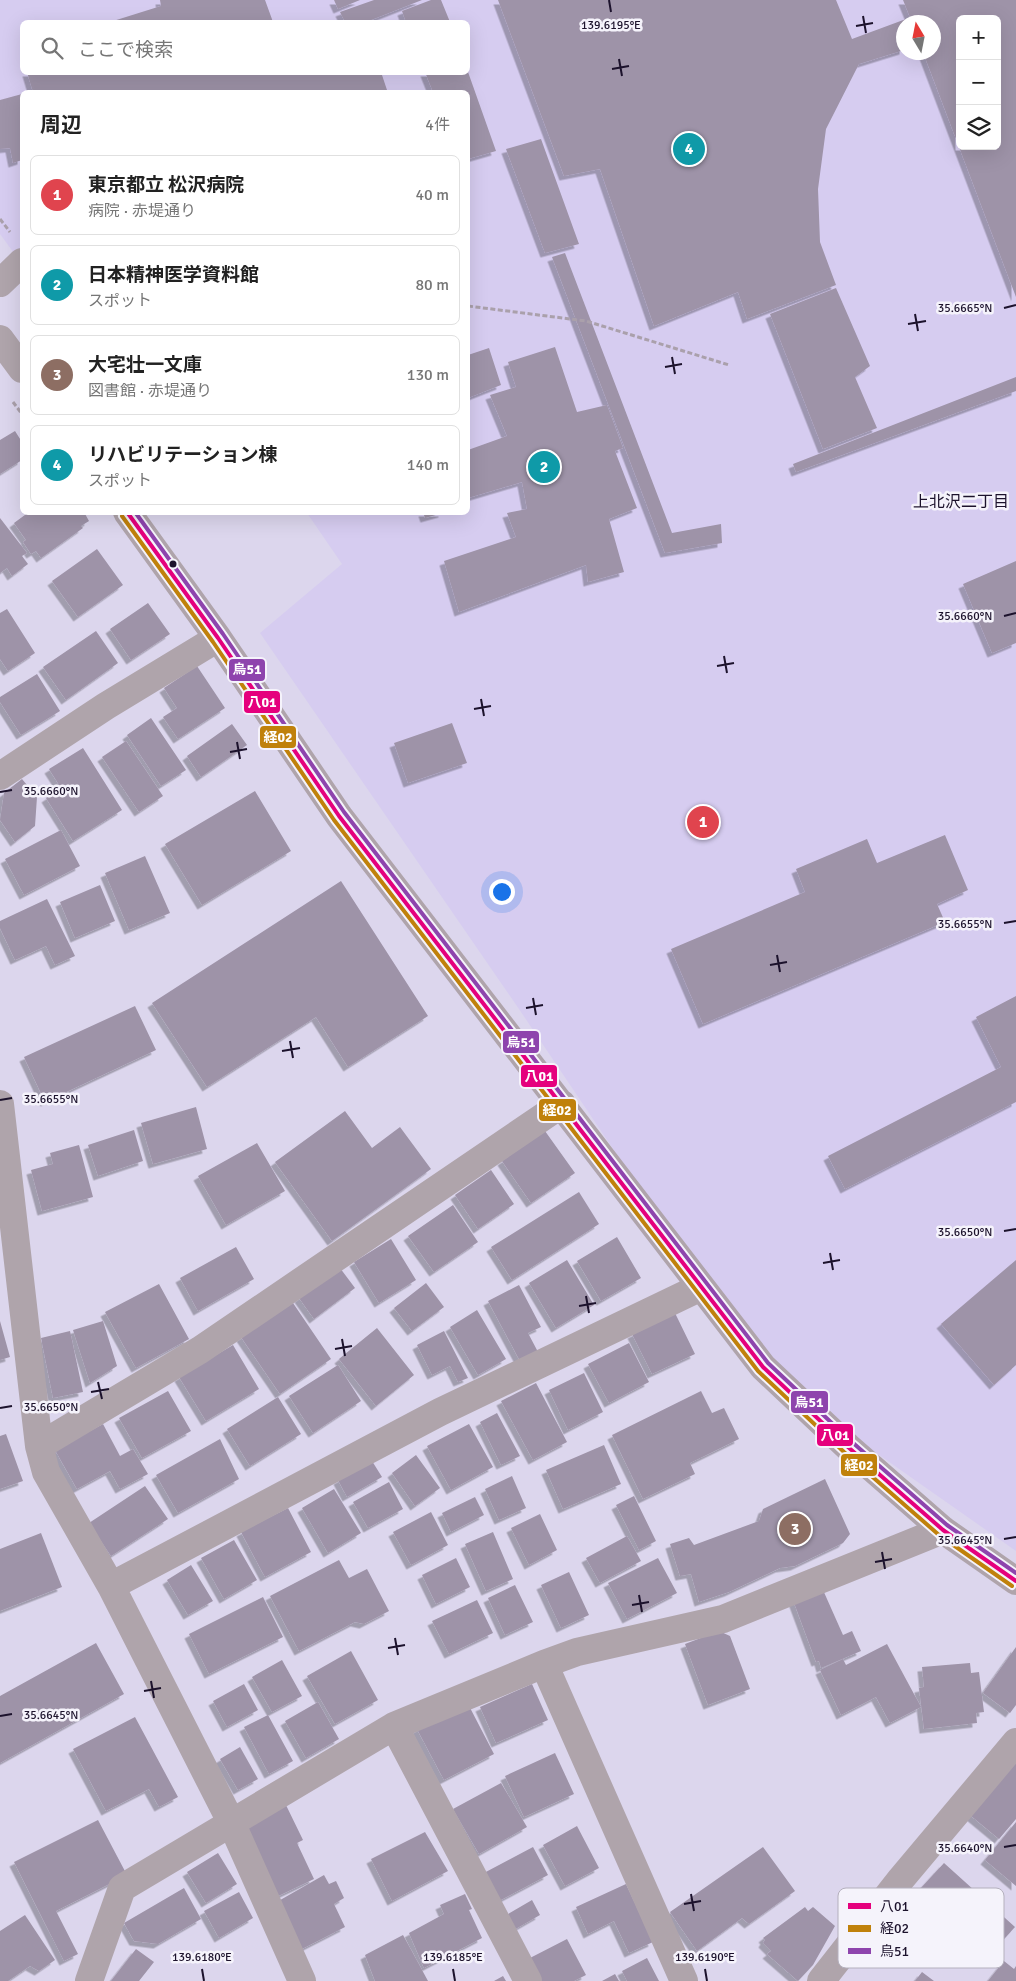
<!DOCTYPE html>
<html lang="ja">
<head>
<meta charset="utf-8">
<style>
  :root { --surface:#fff; --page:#f2f2f2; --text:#222; --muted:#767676; --line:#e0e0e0; --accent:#5f5770 }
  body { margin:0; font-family:Signika,"Noto Sans JP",sans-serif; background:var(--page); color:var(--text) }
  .controls { position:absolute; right:15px; top:15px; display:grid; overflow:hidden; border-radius:8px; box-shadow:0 5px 20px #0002 }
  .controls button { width:45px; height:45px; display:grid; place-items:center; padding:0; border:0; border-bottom:1px solid var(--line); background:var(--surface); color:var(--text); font:25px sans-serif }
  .compass { position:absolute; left:896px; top:15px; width:45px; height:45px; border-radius:50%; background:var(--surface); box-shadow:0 5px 20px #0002; rotate:350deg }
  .you { position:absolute; left:501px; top:891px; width:18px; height:18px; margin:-12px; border:4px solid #fff; border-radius:50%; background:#1a73e8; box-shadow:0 0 0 8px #1a73e833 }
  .badge { display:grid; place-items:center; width:32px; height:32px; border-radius:50%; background:var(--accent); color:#fff; font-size:16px; font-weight:700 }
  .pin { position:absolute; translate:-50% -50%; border:2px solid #fff; box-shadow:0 1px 5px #0006 }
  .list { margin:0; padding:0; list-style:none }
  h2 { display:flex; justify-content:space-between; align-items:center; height:65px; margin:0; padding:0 20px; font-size:21px }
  h2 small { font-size:16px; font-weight:400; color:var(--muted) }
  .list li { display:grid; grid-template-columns:32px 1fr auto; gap:15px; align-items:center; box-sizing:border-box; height:80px; margin:0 10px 10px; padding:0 10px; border:1px solid var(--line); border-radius:8px }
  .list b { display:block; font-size:19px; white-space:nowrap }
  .list p { margin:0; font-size:16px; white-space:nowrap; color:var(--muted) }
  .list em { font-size:16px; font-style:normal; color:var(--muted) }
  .icon { flex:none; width:28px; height:28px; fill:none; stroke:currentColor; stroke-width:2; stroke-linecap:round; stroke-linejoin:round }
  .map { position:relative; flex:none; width:1016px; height:1981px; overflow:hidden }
  .search { position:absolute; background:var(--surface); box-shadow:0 5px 20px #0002; left:20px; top:20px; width:450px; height:55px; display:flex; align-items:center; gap:12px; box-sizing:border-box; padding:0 18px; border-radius:8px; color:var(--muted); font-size:19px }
  .panel { position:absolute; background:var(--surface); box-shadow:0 5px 20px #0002; left:20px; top:90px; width:450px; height:425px; border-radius:8px }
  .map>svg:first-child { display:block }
  .built { fill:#d6ccf0; fill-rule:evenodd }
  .building { fill:#9e93a8; fill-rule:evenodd; filter:url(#shadow) }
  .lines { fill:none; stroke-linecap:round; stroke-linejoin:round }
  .path { stroke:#aaa0ab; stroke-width:3; stroke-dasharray:5 2.5; stroke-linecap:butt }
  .minor { stroke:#afa4ab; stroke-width:28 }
  .bus-1-casing { stroke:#f5f3fb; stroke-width:8 }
  .bus-2-casing { stroke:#f5f3fb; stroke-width:8 }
  .bus-3-casing { stroke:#f5f3fb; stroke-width:8 }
  .bus-1 { stroke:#e5007d; stroke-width:4 }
  .bus-2 { stroke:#c0810b; stroke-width:4 }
  .bus-3 { stroke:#8e44ad; stroke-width:4 }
  .ticks { fill:none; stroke:#1c122c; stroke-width:2 }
  .bus-dot { fill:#1c122c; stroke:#f5f3fb; stroke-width:2 }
  .labels { text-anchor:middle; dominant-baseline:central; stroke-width:5; stroke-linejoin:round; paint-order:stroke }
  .neighbourhood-label { font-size:16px; fill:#1c122c; stroke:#f5f3fb }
  .key { fill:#f5f3fb; stroke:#b4b0bd; stroke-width:1 }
  .key-label { font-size:14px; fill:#1c122c }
  .ticks-label { font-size:12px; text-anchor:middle; fill:#1c122c; stroke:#f5f3fb; stroke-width:5; stroke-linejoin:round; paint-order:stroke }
  .line-badge { stroke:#f5f3fb; stroke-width:2 }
  .badge-label { font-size:14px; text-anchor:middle; font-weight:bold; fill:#fff }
</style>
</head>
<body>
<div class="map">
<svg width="1016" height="1981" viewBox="0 0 1016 1981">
  <defs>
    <filter id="shadow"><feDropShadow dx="-4.5" dy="4.5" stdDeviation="0" flood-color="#0004"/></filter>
  </defs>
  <rect width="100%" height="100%" fill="#dcd6ed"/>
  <path class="built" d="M0 0H1016V1551L845 1431 743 1342 521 1012 260 633 342 564 307 513 468 512V92H22V264L0 234ZM960 19H997V146H960ZM22 22H468V72H22ZM904 22H934V52H904Z"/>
  <path class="building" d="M160 0H265L273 22H110L161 6Z
    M334 0H360L338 9Z
    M374 0H422L366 22H345L340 12Z
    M431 0H441L450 22H406L402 11Z
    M498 0H836L852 39 906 19 907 22H904V50L859 64 826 129 818 189 820 242 836 285 747 319 738 292 654 326 600 169 564 176Z
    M903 0H1016V297L923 52H934V22H912ZM960 19H997V146H960Z
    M27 72H381L387 90 381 92H33Z
    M425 72H468L496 151 468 159V92H433Z
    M22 94V160L13 163 10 148 0 149V100Z
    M541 139 579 244 545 253 506 149Z
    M565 253 672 533 721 524 722 543 665 553 552 257Z
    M836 288 870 366 855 377 877 428 823 449 770 314Z
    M555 347 577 412 607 405 623 448 615 451 637 508 609 519 624 572 588 582 586 565 459 612 444 561 516 537 507 513 527 509 522 482 468 498V450L507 436 490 395 516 387 508 362Z
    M489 348 501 385 468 398V355Z
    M1016 377V391L796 472 793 464Z
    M15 431 22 442V460L0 474V440Z
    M29 512H84L89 521 81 526 83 528 41 558 36 551 31 554 23 542 26 540 14 523Z
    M423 512H443V513L425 518Z
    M0 518 27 553 22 556 28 564 12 576 7 568 0 573Z
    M97 549 123 585 78 617 52 581Z
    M1016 561V643L992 653 963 584Z
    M148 603 170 634 131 660 110 629Z
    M7 609 35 653 8 671 0 659V613Z
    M96 631 118 663 66 700 43 667Z
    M197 666 225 708 178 739 163 717 177 708 164 688Z
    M37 674 60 711 21 735 0 702V697Z
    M151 718 186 770 161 786 127 735Z
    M452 723 467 763 408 783 394 743Z
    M232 724 247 745 201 777 187 756Z
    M126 741 163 796 139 812 102 757Z
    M83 748 122 810 73 841 46 798 61 788 49 769Z
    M22 779 37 797 35 826 15 842 0 820 4 793Z
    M255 791 291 851 202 905 165 844Z
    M61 830 80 866 24 895 5 859Z
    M945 835 968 890 937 904 945 922 703 1024 671 949 805 892 796 869 867 839 877 863Z
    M145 856 170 913 129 930 105 873Z
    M341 881 428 1016 348 1067 316 1017 207 1087 152 1003Z
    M100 885 115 921 75 938 60 902Z
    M47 899 75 956 55 965 46 946 15 960 0 928V921Z
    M1016 996V1102L845 1189 828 1156 1001 1067 976 1017Z
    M135 1006 156 1050 45 1102 24 1057Z
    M196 1107 207 1149 153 1164 141 1123Z
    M345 1111 372 1148 400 1127 431 1169 332 1241 275 1162Z
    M134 1130 143 1161 98 1176 88 1145Z
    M545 1131 575 1173 531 1203 502 1161Z
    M257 1143 285 1191 226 1225 198 1176Z
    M79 1145 93 1197 42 1211 31 1170 53 1164 50 1153Z
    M491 1170 514 1204 478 1229 455 1195Z
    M579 1192 599 1224 512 1280 491 1247Z
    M453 1205 478 1242 434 1272 408 1236Z
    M617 1237 641 1278 601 1301 577 1261Z
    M391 1239 416 1280 379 1303 354 1262Z
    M236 1247 254 1279 198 1311 180 1278Z
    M567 1260 594 1305 556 1328 529 1283Z
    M1016 1260V1365L994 1385 941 1324Z
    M340 1268 355 1288 314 1319 299 1298Z
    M426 1283 444 1307 412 1331 394 1308Z
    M159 1284 189 1339 136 1368 105 1312Z
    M519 1285 541 1327 528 1333 538 1352 520 1361 488 1301Z
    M293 1303 331 1359 280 1394 241 1337Z
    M477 1310 506 1359 478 1375 450 1327Z
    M675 1313 695 1354 652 1374 632 1334Z
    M0 1321 10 1357 0 1360Z
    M103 1321 117 1366 90 1383 73 1330Z
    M377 1328 414 1375 376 1406 339 1359Z
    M70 1331 83 1392 53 1398 41 1338Z
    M444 1331 468 1378 458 1382 450 1366 432 1375 417 1345Z
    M629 1343 649 1382 609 1403 588 1364Z
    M233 1345 259 1389 206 1421 179 1377Z
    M338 1365 361 1401 313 1433 289 1396Z
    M584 1373 603 1412 568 1430 549 1390Z
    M536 1383 567 1442 533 1460 501 1401Z
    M168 1391 191 1431 142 1458 119 1418Z
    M701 1391 712 1413 724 1408 739 1439 690 1463 695 1474 643 1499 612 1435Z
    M278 1397 301 1434 250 1466 227 1429Z
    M497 1413 520 1456 501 1465 480 1422Z
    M103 1424 120 1456 133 1449 148 1474 120 1489 110 1471 77 1489 55 1450Z
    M469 1424 493 1467 451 1490 427 1446Z
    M6 1434 23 1481 0 1489V1436Z
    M220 1439 239 1479 178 1513 156 1475Z
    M604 1445 621 1484 563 1509 546 1470Z
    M416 1455 440 1488 415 1506 392 1473Z
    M372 1461 382 1477 347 1497 338 1480Z
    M512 1476 526 1508 499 1520 485 1489Z
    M825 1479 850 1534 843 1543 795 1566 780 1568 729 1592 699 1602 691 1574 680 1576 670 1544 689 1538 694 1545 759 1521 763 1509Z
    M389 1482 403 1509 368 1528 353 1502Z
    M145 1486 168 1519 111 1556 89 1523Z
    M334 1489 361 1533 328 1553 302 1508Z
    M634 1496 656 1541 639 1550 616 1505Z
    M475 1497 484 1515 451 1532 442 1513Z
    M288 1508 311 1552 265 1577 241 1532Z
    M431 1512 448 1545 411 1565 393 1532Z
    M540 1514 557 1550 529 1565 511 1528Z
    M493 1532 513 1579 486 1591 465 1544Z
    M41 1533 62 1587 0 1611V1549Z
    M627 1536 641 1561 600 1583 586 1558Z
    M234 1540 257 1580 224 1599 201 1558Z
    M456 1558 470 1587 436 1604 422 1575Z
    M658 1558 677 1593 627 1619 608 1583Z
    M339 1560 349 1578 367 1569 389 1611 364 1624 355 1622 299 1651 270 1596Z
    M191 1565 213 1601 188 1615 167 1580Z
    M569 1572 589 1615 561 1628 541 1585Z
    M515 1585 533 1622 505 1635 488 1598Z
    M823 1590 843 1635 852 1631 861 1651 821 1668 819 1661 816 1662 793 1600Z
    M263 1597 283 1637 209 1674 189 1634Z
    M477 1600 493 1633 449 1654 432 1621Z
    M719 1631 730 1636 750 1689 708 1705 685 1644Z
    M96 1643 124 1694 0 1763V1696Z
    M887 1644 921 1707 890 1723 876 1697 841 1715 820 1670 843 1659 846 1665Z
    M1016 1647V1705L1010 1713 983 1693Z
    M351 1651 378 1700 335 1724 307 1676Z
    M282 1660 302 1696 272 1712 252 1677Z
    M970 1663 971 1673 979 1672 984 1712 976 1713 977 1723 924 1729 919 1688 924 1687 922 1667Z
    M244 1684 258 1710 227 1727 213 1701Z
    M532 1684 548 1720 496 1743 480 1707Z
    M318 1702 339 1739 306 1758 285 1721Z
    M467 1702 494 1754 444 1780 417 1729Z
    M268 1715 293 1761 269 1774 244 1727Z
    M135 1717 178 1797 159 1807 149 1789 106 1811 73 1749Z
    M240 1747 258 1779 238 1790 220 1759Z
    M555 1753 574 1794 524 1817 505 1776Z
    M1016 1758V1819L999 1839 970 1815Z
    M501 1783 527 1827 479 1854 453 1809Z
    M284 1801 303 1840 297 1843 314 1879 274 1898 241 1823Z
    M98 1820 127 1875 56 1911 78 1954 64 1961 14 1862Z
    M1016 1822V1886L985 1860Z
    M577 1826 599 1868 565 1886 543 1845Z
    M425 1832 448 1871 392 1901 371 1859Z
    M533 1847 548 1875 497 1902 482 1874Z
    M763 1847 795 1891 749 1924 742 1918 697 1951 670 1912Z
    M218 1853 237 1884 206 1903 187 1872Z
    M944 1863 1015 1927 986 1959 947 1924 943 1929 935 1922 923 1938 897 1914Z
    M324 1875 329 1884 336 1881 344 1898 334 1904 345 1927 300 1950 275 1903Z
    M626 1884 653 1942 629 1953 614 1921 588 1934 576 1907Z
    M184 1888 201 1919 158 1944 134 1941 124 1923Z
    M239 1892 253 1918 219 1938 204 1911Z
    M465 1894 472 1909 469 1910 482 1938 424 1968 409 1933 444 1914 440 1905Z
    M532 1900 540 1915 512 1931 503 1917Z
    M805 1907 808 1911 813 1907 835 1926 813 1965 798 1981 767 1954 771 1951 763 1943 765 1940 763 1938Z
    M25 1915 55 1960 39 1971 30 1966 8 1981H0V1931Z
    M403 1935 428 1981H375L365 1955Z
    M567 1939 586 1975 574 1981H542L530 1958Z
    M136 1949 154 1962 139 1981H111Z
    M647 1958 659 1981H627L622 1971Z
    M1004 1961 1014 1969 1016 1966V1981H988Z
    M922 1972 934 1981H915Z
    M615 1974 619 1981H602Z
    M503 1976 506 1981H494Z"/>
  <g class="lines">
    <path class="path" d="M0 219 10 232
      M468 306 586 321 729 365
      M13 402 22 414"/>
    <path class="minor" d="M0 283 22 262
      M0 339 22 369
      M127 512 218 638 339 816 763 1367 848 1447 943 1530 1016 1581
      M0 776 106 706 218 638
      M0 1104 39 1446 46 1472 111 1586 231 1822 302 1981
      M39 1446 200 1350 562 1104
      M111 1586 440 1412 701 1287
      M544 1664 684 1981
      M394 1726 528 1981
      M89 1981 122 1888 394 1726 544 1664 577 1652 723 1619 943 1530
      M821 1981 901 1879 1016 1742"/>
    <g class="bus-1-casing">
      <path id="bus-1" d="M127 512 218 638 339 816 763 1367 848 1447 943 1530 1016 1581"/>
    </g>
    <g class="bus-2-casing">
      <path id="bus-2" d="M122 516 213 642 334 820 758 1371 844 1452 939 1535 1012 1586"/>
    </g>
    <g class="bus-3-casing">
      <path id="bus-3" d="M135 512 223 634 344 812 768 1363 852 1442 947 1525 1016 1573"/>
    </g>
    <use href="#bus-1" class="bus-1"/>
    <use href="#bus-2" class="bus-2"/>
    <use href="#bus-3" class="bus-3"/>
  </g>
  <path class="ticks" d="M609 0 611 12M863 16 866 33M856 26 873 23M619 59 622 76M612 69 629 66M1004 308 1016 305M915 314 918 331M908 324 926 321M672 357 675 374M665 367 682 364M1004 616 1016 613M724 656 727 673M717 666 734 663M481 699 484 716M474 709 491 706M237 742 240 759M230 752 247 749M0 792 12 790M1004 923 1016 921M777 955 780 972M770 965 787 962M533 998 536 1015M526 1008 543 1005M290 1041 293 1058M282 1051 300 1048M0 1100 12 1098M1004 1231 1016 1229M830 1253 833 1270M823 1263 840 1260M586 1296 589 1313M579 1306 596 1303M342 1339 345 1356M335 1349 352 1346M98 1382 102 1399M91 1392 109 1389M0 1408 12 1406M1004 1539 1016 1537M882 1552 885 1569M875 1562 892 1559M639 1595 642 1612M632 1605 649 1602M395 1638 398 1655M388 1648 405 1645M151 1681 154 1698M144 1691 161 1688M0 1716 12 1714M1004 1847 1016 1845M691 1894 694 1911M684 1904 701 1901M202 1969 204 1981M453 1969 455 1981M705 1969 707 1981"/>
  <circle class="bus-dot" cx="173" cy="564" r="4.5"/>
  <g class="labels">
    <g class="neighbourhood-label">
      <text x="961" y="502">上北沢二丁目</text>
    </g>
  </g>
  <rect x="838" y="1888" width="166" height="80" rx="8" class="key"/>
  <rect x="848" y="1903" width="23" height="6" fill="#e5007d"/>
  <rect x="848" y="1925" width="23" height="7" fill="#c0810b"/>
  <rect x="848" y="1948" width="23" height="6" fill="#8e44ad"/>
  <g class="key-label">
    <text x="880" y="1911">八01</text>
    <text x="880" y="1933">経02</text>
    <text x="880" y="1956">烏51</text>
  </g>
  <g class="ticks-label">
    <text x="611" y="29">139.6195°E</text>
    <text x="965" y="312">35.6665°N</text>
    <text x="965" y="620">35.6660°N</text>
    <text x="51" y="795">35.6660°N</text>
    <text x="965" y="928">35.6655°N</text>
    <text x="51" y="1103">35.6655°N</text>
    <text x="965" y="1236">35.6650°N</text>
    <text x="51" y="1411">35.6650°N</text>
    <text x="965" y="1544">35.6645°N</text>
    <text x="51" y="1719">35.6645°N</text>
    <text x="965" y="1852">35.6640°N</text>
    <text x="202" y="1961">139.6180°E</text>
    <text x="453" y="1961">139.6185°E</text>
    <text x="705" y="1961">139.6190°E</text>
  </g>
  <g class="line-badge">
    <rect x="228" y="658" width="38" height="24" rx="5" fill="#8e44ad"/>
    <rect x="243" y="690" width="38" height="24" rx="5" fill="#e5007d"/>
    <rect x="259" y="725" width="38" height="24" rx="5" fill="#c0810b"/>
    <rect x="502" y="1030" width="38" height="24" rx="5" fill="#8e44ad"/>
    <rect x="520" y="1064" width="38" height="24" rx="5" fill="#e5007d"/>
    <rect x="538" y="1098" width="39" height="24" rx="5" fill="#c0810b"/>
    <rect x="790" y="1390" width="39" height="24" rx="5" fill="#8e44ad"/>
    <rect x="816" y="1423" width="38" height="24" rx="5" fill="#e5007d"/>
    <rect x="840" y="1453" width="38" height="24" rx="5" fill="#c0810b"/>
  </g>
  <g class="badge-label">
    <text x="247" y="674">烏51</text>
    <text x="262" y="707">八01</text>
    <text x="278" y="742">経02</text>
    <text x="521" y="1047">烏51</text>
    <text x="539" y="1081">八01</text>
    <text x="557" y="1115">経02</text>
    <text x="809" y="1407">烏51</text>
    <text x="835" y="1440">八01</text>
    <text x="859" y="1470">経02</text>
  </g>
</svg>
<div class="controls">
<button>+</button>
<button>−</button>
<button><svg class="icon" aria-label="layers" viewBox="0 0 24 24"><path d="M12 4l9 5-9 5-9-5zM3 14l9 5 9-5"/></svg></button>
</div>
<svg class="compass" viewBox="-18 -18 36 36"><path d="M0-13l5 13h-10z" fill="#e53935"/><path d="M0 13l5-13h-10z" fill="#767676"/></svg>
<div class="you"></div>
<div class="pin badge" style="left:703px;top:822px;background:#e0444e">1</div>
<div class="pin badge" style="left:544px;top:467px;background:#0f9aa8">2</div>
<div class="pin badge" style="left:795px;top:1529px;background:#8d6e63">3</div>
<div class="pin badge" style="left:689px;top:149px;background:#0f9aa8">4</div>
<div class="search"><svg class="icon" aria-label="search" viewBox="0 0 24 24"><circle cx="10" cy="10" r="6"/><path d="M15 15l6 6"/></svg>ここで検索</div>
<section class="panel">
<h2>周辺<small>4件</small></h2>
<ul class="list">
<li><span class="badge" style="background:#e0444e">1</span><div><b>東京都立 松沢病院</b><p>病院 · 赤堤通り</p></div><em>40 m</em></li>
<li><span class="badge" style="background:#0f9aa8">2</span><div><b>日本精神医学資料館</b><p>スポット</p></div><em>80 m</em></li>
<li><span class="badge" style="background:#8d6e63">3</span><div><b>大宅壮一文庫</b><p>図書館 · 赤堤通り</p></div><em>130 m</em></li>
<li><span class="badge" style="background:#0f9aa8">4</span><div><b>リハビリテーション棟</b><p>スポット</p></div><em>140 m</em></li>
</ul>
</section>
</div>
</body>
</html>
